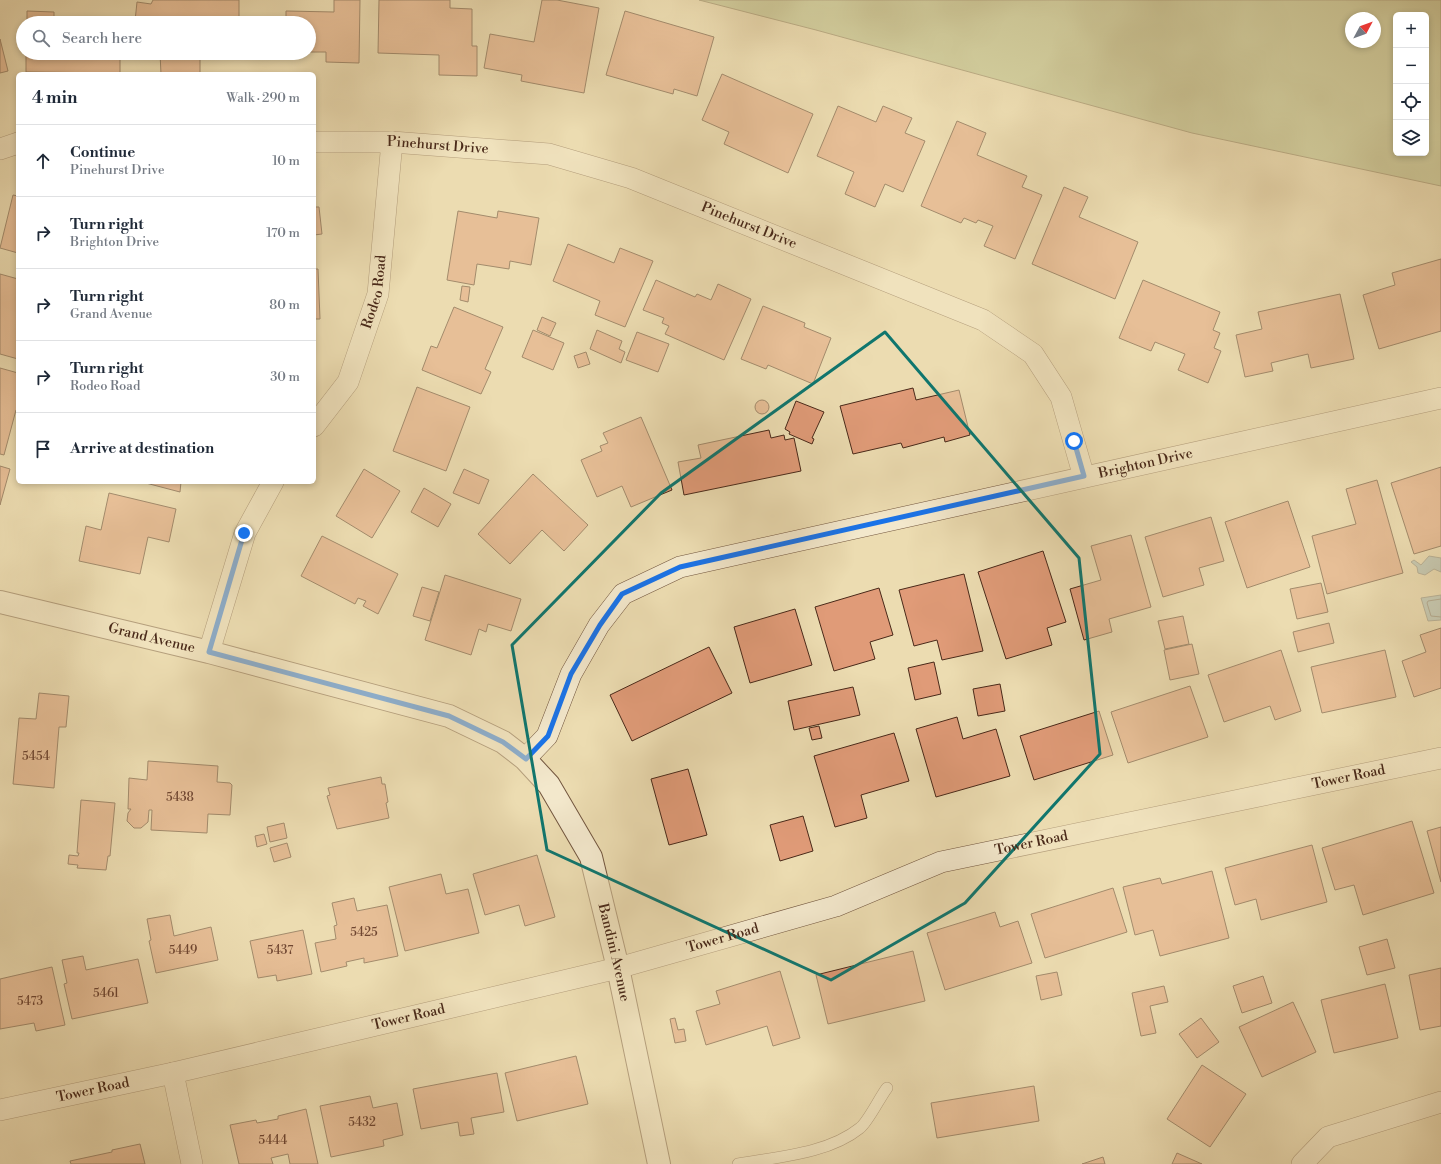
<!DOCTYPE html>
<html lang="en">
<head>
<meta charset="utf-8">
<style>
  :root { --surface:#fff; --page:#f2f2f3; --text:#1f2937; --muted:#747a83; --line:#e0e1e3 }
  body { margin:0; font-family:"Libre Bodoni",serif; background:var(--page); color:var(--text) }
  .controls { position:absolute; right:12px; top:12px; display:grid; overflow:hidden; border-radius:6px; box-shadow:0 2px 6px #0003 }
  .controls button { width:36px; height:36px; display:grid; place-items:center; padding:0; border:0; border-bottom:1px solid var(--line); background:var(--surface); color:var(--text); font:20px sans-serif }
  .compass { position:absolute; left:1345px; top:12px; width:36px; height:36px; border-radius:50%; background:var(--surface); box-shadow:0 2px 6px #0003; rotate:49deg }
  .stop { position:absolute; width:12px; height:12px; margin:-9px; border:3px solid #1a73e8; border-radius:50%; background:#fff }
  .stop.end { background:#1a73e8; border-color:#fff; box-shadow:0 1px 4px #0008 }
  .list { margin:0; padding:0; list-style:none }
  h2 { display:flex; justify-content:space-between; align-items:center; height:52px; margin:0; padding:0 16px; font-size:17px }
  h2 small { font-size:13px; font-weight:400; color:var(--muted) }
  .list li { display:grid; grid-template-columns:26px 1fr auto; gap:12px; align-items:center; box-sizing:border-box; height:72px; padding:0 16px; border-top:1px solid var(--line) }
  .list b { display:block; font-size:15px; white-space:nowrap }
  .list p { margin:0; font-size:13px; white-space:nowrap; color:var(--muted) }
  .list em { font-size:13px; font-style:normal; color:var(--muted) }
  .icon { flex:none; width:22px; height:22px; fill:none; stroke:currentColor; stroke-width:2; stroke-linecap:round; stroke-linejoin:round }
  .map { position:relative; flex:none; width:1441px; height:1164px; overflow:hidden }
  .search { position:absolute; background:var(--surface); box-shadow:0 2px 6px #0003; left:16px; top:16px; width:300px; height:44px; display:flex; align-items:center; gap:10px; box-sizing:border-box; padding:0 14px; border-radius:22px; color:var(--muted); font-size:15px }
  .panel { position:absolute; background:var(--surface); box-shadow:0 2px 6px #0003; left:16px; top:72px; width:300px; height:412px; border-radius:6px }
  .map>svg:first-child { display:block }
  .green { fill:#b7c08c; stroke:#807452; fill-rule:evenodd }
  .water { fill:#9fb8b8; stroke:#7d7f78 }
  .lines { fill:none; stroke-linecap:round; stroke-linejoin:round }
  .shore { stroke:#747068; stroke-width:1 }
  .building { fill:#e09b78; stroke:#492919 }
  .service-casing { stroke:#72563f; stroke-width:12 }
  .minor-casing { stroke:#72563f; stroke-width:22 }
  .tertiary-casing { stroke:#72563f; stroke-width:24 }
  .service { stroke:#f3e8cc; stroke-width:11 }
  .minor { stroke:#f3e8cc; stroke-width:21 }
  .tertiary { stroke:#f3e8cc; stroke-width:22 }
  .route { stroke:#1a73e8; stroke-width:5 }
  .marked { fill:none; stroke:#0f766e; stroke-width:3; stroke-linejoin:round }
  .labels { text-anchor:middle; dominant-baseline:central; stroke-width:4; stroke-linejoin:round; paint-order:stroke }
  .number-label { font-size:12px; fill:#6f4631 }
  .street-label { font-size:14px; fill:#492919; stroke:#f3e8cc }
</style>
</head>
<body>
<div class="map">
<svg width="1441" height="1164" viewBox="0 0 1441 1164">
  <rect width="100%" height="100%" fill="#ecdcb1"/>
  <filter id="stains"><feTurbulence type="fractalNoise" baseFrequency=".005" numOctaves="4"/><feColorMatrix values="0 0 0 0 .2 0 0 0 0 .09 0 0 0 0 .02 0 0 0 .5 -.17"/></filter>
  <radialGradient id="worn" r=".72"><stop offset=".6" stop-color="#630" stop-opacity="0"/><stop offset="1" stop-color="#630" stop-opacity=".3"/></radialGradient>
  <path class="green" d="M699 0H1441V186L1192 133 816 30ZM1396 15H1426V153H1396ZM1351 18H1375V42H1351Z"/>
  <path class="water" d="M1429 556 1441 558V572L1434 569 1425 575 1418 573 1417 567 1411 562 1414 560 1421 565Z
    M1441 595V620L1428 621 1421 598Z"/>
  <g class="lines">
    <path class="shore" d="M1441 599 1428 601 1427 603 1431 616 1441 617"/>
  </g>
  <path class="building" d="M153 0H239V23H139L135 21 137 2 151 4Z
    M334 0H360L359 63 326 62V52H309V23H253V18L286 19V11L334 12Z
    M379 0H450V8L472 9V46H477V76L439 75V55L378 53Z
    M542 0H557L599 8 584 93 521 81 522 75 484 68 490 34 534 42Z
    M27 11 54 12V23H58H27Z
    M625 11 714 37 697 96 674 89 673 94 606 75Z
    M0 39 8 71 0 73Z
    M26 53H120V73L26 72Z
    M160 53H200V74H161Z
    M722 74 813 114 788 173 724 144 729 132 702 120Z
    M838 106 876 122 883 106 912 118 905 133 925 141 903 192 885 184 875 207 845 194 854 172 817 156Z
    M957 121 986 133 977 155 1027 176 1022 187 1042 195 1015 259 984 246 993 226 978 220 976 223 964 218 961 223 921 206Z
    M1064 187 1088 197 1079 217 1138 242 1115 299 1032 264Z
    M13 195 18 196V253L0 248Z
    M314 207H319L322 234 314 235Z
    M458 211 497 218 498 211 539 218 531 265 510 261 509 269 477 264 474 285 447 280Z
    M568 244 614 263 620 248 653 261 625 327 595 315 600 301 553 281Z
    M1441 259V331L1379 349 1363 295 1395 285 1392 273Z
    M314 269H318L320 319H314Z
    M0 274 18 279V359L0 354Z
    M656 280 695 297 697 294 711 300 718 284 751 299 724 360 665 334 669 326 662 323 664 318 643 310Z
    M1143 280 1220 312 1213 330 1220 333 1214 348 1221 351 1208 383 1178 370 1185 354 1155 342 1151 351 1119 338Z
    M462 286 470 287 468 302 460 300Z
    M1340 294 1354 359 1311 368 1308 354 1271 363 1273 371 1245 377 1236 335 1262 329 1258 312Z
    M763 306 805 323 804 327 831 338 813 384 768 365 766 369 741 359Z
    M454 307 503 327 485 369 491 372 481 394 422 370 431 346 437 348Z
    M542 317 556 323 550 336 537 330Z
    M533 330 564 343 553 370 522 357Z
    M597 330 622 341 619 349 625 352 621 363 590 349Z
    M637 332 669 344 658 372 626 360Z
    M586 352 590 364 578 368 574 356Z
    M0 368 18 373V410H16L4 455 0 454Z
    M417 387 470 407 446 471 393 451Z
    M913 388 916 400 959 390 970 435 945 442 944 437 903 448 901 443 853 454 840 406Z
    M755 407a7 7 0 1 1 14 0a7 7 0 1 1-14 0Z
    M796 401 824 412 812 438 814 439 812 444 789 434 790 432 785 429Z
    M641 417 672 490 631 507 622 486 597 497 581 460 602 451 600 446 608 443 603 433Z
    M769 430 771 438 784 435 785 440 794 438 801 471 684 495 678 462 701 458 698 445Z
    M0 466 10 469 0 505Z
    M1441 467V546L1414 554 1391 483Z
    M364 469 400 491 372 538 336 516Z
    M464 469 489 480 479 504 453 493Z
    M533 474 588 525 564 551 542 530 510 564 478 534Z
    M1377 480 1403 573 1327 594 1312 536 1356 524 1346 489Z
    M142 482H181L180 492Z
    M424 488 451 504 438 527 411 512Z
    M109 493 176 509 169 542 148 537 140 574 79 561 86 526 101 530Z
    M1288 501 1310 567 1247 588 1225 522Z
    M1211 517 1224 561 1199 568 1204 585 1163 597 1145 537Z
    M1131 535 1151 607 1109 619 1112 632 1084 640 1070 589 1101 580 1091 546Z
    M322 536 398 574 378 614 363 606 366 601 358 598 355 604 301 576Z
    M1043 551 1066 622 1047 628 1052 645 1006 659 978 572Z
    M964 574 983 651 942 660 937 640 914 646 899 590Z
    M445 575 521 599 511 631 488 624 486 632 479 629 471 655 425 640Z
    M1321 583 1328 612 1297 619 1290 589Z
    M422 587 439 592 430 621 413 616Z
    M879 588 893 635 870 642 875 659 834 671 815 607Z
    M795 609 812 665 750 683 734 627Z
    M1183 616 1189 644 1165 649 1158 621Z
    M1329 623 1334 643 1298 652 1293 632Z
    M1441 628V688L1414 697 1402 661 1426 652 1420 635Z
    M1192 644 1199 674 1170 680 1164 650Z
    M709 647 732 693 632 741 610 695Z
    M1281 650 1301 711 1275 720 1270 706 1224 722 1208 675Z
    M1385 650 1396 697 1322 713 1311 667Z
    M934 662 941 694 915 700 908 668Z
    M1000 684 1005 711 978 716 973 689Z
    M1190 686 1208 737 1128 763 1111 712Z
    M853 687 860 715 794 730 788 701Z
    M39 693 69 696 66 727H59L54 788 13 784 19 718 36 719Z
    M1099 711 1113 755 1034 780 1020 736Z
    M957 717 963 739 996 729 1010 776 936 797 916 729Z
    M819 726 822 738 812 740 809 728Z
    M894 733 909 781 861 795 867 818 835 827 814 756Z
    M148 761 218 766 217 782 230 783 232 785 230 815 208 814 207 833 151 830 152 810H149L148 822 141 828H134L127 821 128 813 131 809H128L129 778 147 780Z
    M688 769 707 835 669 845 651 779Z
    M381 777 382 784H385L388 802 386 803 389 818 337 829 327 796 330 795 328 788Z
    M81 800 115 803 110 856H108L106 870 77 868 78 865 68 864 69 855 78 856 79 853H77Z
    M803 816 813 851 780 861 770 825Z
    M1412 821 1434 893 1363 915 1354 885 1335 890 1322 848Z
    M284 823 287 838 270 842 267 827Z
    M1441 827V882L1427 831Z
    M264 834 267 844 257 847 255 836Z
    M287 843 291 857 274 862 270 848Z
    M1312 845 1327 902 1261 920 1256 899 1235 905 1225 868Z
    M537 855 555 917 525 926 519 905 485 915 473 874Z
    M1212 871 1229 938 1160 956 1153 930 1135 935 1123 887 1160 878 1162 884Z
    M441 874 446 894 468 889 479 933 405 951 389 887Z
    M1113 888 1127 932 1045 958 1031 914Z
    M354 898 357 911 387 905 398 956 364 963V958L346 962 347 966 321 972 315 943 336 939 334 926 337 925 332 903Z
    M995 912 1000 927 1018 921 1032 963 945 990 927 933Z
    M170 915 174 936 211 927 218 960 156 973 149 941 151 940 147 919Z
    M303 930 312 974 277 981 276 975 258 978 250 941Z
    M1387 939 1395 968 1367 975 1359 947Z
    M913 951 925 1001 828 1024 816 975Z
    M83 956 86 970 138 959 148 1003 72 1019 64 984 67 983 62 960Z
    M52 967 65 1025 36 1031 34 1023 0 1029V979Z
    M1441 968V1026L1420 1030 1409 975Z
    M780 971 800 1038 773 1046 767 1026 706 1045 696 1011 720 1004 716 991Z
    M1057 972 1062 995 1041 1000 1036 976Z
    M1263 976 1272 1003 1242 1013 1233 986Z
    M1385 984 1398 1038 1334 1053 1321 1000Z
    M1164 986 1168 1002 1150 1006 1156 1033 1141 1036 1132 993Z
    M1293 1002 1316 1052 1262 1077 1239 1027Z
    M675 1018 678 1030 684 1029 686 1041 675 1043 670 1019Z
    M1201 1018 1219 1042 1197 1058 1179 1034Z
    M576 1056 588 1104 517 1121 505 1073Z
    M1202 1065 1246 1094 1210 1147 1167 1119Z
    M497 1073 504 1112 471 1118 474 1134 460 1136 458 1122 421 1129 413 1089Z
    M1034 1086 1039 1121 937 1138 931 1103Z
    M370 1096 373 1108 397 1103 403 1135 383 1140 384 1146 331 1157 320 1106Z
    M306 1109 318 1164H290L288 1154 271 1158 273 1164H239L230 1125 256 1120 257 1123 278 1119V1116Z
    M140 1144 145 1164H71L70 1161 112 1152V1150Z
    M1177 1153 1202 1164H1172Z
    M1103 1157 1105 1164H1082Z"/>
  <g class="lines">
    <g class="service-casing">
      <path id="service" d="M738 1164C776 1157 828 1154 860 1128 868 1122 880 1097 887 1088"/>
    </g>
    <g class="minor-casing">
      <g id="minor">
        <path id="s1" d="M314 142H392L549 154 631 178 983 320 1033 354 1061 397 1084 477"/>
        <path d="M0 149 18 143"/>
        <path id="s2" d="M314 426 348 382 378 294 392 142"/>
        <path d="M209 652 245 533 273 482"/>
        <path id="s3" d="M525 759 547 736 571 674 599 625 623 594 680 567 1441 398"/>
        <path d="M173 1073 192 1164"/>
        <path id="s4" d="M0 1110 173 1073 618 968 836 906 941 862 1441 758"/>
        <path d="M1302 1164 1328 1137 1441 1102"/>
      </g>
    </g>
    <g class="tertiary-casing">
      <g id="tertiary">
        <path id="s5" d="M0 602 209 652 449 716 503 742 525 759 549 785 591 857 618 968 659 1164"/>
      </g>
    </g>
    <use href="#service" class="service"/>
    <use href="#minor" class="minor"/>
    <use href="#tertiary" class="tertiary"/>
  </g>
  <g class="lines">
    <path class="route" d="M244 533 209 652 449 716 503 742 526 759 548 736 571 674 600 625 622 594 680 567 1084 476 1074 441"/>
  </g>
  <path d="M0 0H1441V1164H0ZM885 332 1079 558 1100 754 965 903 831 980 547 850 512 645 661 493Z" fill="#ecdcb1" fill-opacity=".55" fill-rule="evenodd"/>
  <path class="marked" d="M885 332 1079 558 1100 754 965 903 831 980 547 850 512 645 661 493Z"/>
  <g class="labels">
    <g class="number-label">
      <text x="36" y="756">5454</text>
      <text x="180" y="797">5438</text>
      <text x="364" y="932">5425</text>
      <text x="183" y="950">5449</text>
      <text x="280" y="950">5437</text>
      <text x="106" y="993">5461</text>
      <text x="30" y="1001">5473</text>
      <text x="362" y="1122">5432</text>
      <text x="273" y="1140">5444</text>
    </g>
    <g class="street-label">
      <text stroke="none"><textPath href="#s1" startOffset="124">Pinehurst Drive</textPath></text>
      <text stroke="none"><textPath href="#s1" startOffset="448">Pinehurst Drive</textPath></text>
      <text stroke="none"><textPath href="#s2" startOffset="150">Rodeo Road</textPath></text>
      <text stroke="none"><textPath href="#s3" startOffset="734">Brighton Drive</textPath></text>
      <text stroke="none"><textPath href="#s5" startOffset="156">Grand Avenue</textPath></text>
      <text stroke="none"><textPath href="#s4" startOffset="1391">Tower Road</textPath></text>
      <text stroke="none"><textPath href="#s4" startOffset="1067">Tower Road</textPath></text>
      <text stroke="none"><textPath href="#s4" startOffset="743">Tower Road</textPath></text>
      <text stroke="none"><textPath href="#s5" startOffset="768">Bandini Avenue</textPath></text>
      <text stroke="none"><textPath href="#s4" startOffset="419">Tower Road</textPath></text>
      <text stroke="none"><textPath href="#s4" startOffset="95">Tower Road</textPath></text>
    </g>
  </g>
  <rect width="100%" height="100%" filter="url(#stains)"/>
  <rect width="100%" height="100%" fill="url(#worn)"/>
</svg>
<div class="controls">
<button>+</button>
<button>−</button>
<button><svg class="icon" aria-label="locate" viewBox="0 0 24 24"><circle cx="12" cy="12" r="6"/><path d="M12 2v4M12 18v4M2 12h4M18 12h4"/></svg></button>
<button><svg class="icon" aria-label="layers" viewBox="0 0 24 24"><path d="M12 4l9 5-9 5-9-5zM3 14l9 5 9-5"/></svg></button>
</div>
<svg class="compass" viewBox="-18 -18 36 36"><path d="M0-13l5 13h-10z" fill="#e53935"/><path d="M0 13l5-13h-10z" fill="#747a83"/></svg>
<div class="stop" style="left:1074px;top:441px"></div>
<div class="stop end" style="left:244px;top:533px"></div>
<div class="search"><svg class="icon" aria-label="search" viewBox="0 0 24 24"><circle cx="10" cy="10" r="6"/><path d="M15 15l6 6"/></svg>Search here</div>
<section class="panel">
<h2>4 min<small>Walk · 290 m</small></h2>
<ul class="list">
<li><svg class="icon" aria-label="ahead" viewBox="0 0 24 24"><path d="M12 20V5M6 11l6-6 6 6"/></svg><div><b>Continue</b><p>Pinehurst Drive</p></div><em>10 m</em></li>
<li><svg class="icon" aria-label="right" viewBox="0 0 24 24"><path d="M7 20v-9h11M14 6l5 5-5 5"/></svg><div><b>Turn right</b><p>Brighton Drive</p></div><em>170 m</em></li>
<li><svg class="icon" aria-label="right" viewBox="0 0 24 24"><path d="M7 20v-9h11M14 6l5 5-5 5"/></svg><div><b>Turn right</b><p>Grand Avenue</p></div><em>80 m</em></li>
<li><svg class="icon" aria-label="right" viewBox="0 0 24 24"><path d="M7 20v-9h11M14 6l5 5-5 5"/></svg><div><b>Turn right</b><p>Rodeo Road</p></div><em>30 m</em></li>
<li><svg class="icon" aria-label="arrive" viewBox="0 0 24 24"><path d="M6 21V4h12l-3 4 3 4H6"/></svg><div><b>Arrive at destination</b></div></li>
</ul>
</section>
</div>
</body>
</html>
